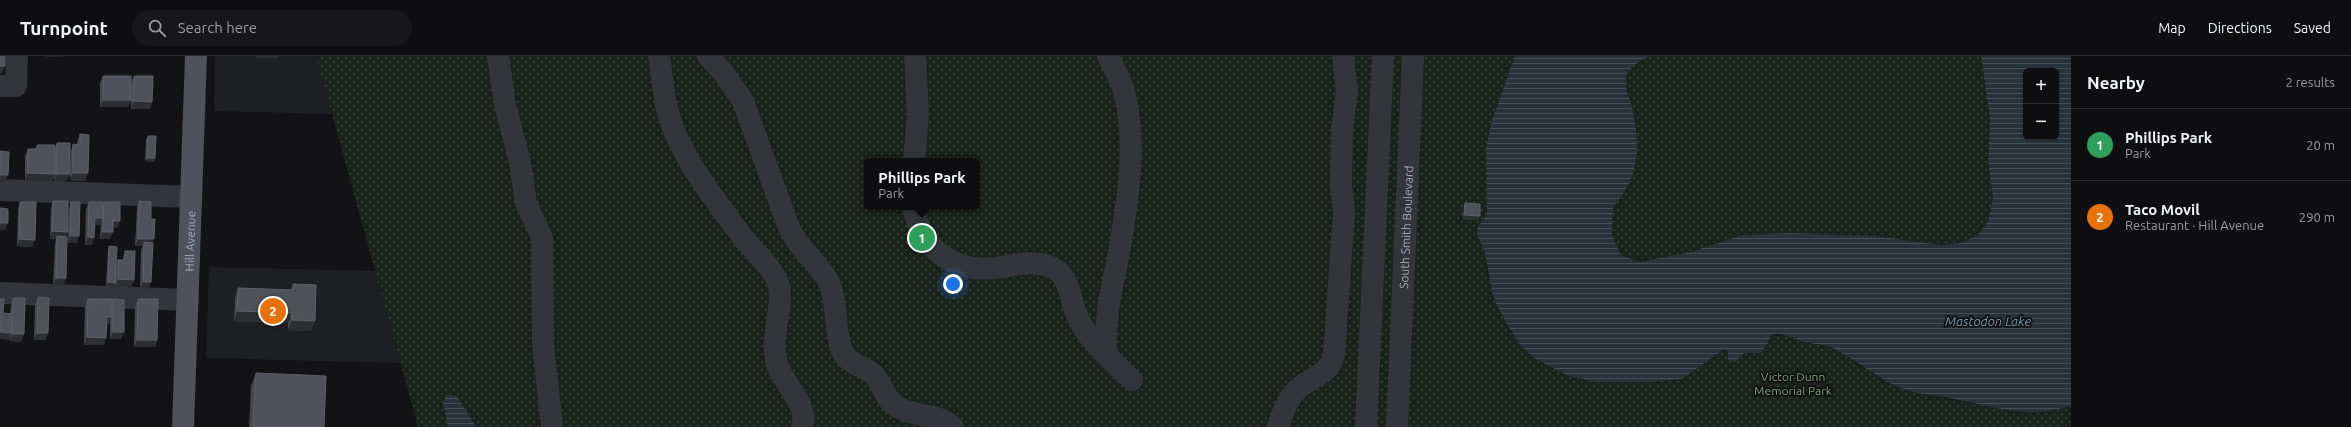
<!DOCTYPE html>
<html lang="en">
<head>
<meta charset="utf-8">
<style>
  :root { --surface:#0e0e10; --page:#171719; --text:#f1f3f6; --muted:#9b9c9f; --line:#2e2e30; --accent:#8c9099 }
  body { margin:0; font-family:Ubuntu,sans-serif; background:var(--page); color:var(--text) }
  .controls { position:absolute; right:12px; top:12px; display:grid; overflow:hidden; border-radius:6px; box-shadow:0 1px 3px #0004 }
  .controls button { width:36px; height:36px; display:grid; place-items:center; padding:0; border:0; border-bottom:1px solid var(--line); background:var(--surface); color:var(--text); font:20px sans-serif }
  .you { position:absolute; left:953px; top:228px; width:14px; height:14px; margin:-10px; border:3px solid #fff; border-radius:50%; background:#1a73e8; box-shadow:0 0 0 6px #1a73e833 }
  .badge { display:grid; place-items:center; width:26px; height:26px; border-radius:50%; background:var(--accent); color:#fff; font-size:13px; font-weight:700 }
  .pin { position:absolute; translate:-50% -50%; border:2px solid #fff; box-shadow:0 1px 4px #0006 }
  .popup { position:absolute; left:864px; top:102px; width:116px; height:52px; box-sizing:border-box; display:grid; place-content:center; border-radius:6px; background:var(--surface); filter:drop-shadow(0 1px 3px #0005); font-size:13px; white-space:nowrap; color:var(--muted) }
  .popup b { font-size:15px; color:var(--text) }
  .popup::after { content:''; position:absolute; left:50%; top:100%; margin-left:-8px; border:8px solid transparent; border-top-color:var(--surface) }
  .list { margin:0; padding:0; list-style:none }
  h2 { display:flex; justify-content:space-between; align-items:center; height:52px; margin:0; padding:0 16px; font-size:17px }
  h2 small { font-size:13px; font-weight:400; color:var(--muted) }
  .list li { display:grid; grid-template-columns:26px 1fr auto; gap:12px; align-items:center; box-sizing:border-box; height:72px; padding:0 16px; border-top:1px solid var(--line) }
  .list b { display:block; font-size:15px; white-space:nowrap }
  .list p { margin:0; font-size:13px; white-space:nowrap; color:var(--muted) }
  .list em { font-size:13px; font-style:normal; color:var(--muted) }
  .icon { flex:none; width:22px; height:22px; fill:none; stroke:currentColor; stroke-width:2; stroke-linecap:round; stroke-linejoin:round }
  .map { position:relative; flex:none; width:2071px; height:371px; overflow:hidden }
  header { display:flex; align-items:center; gap:24px; box-sizing:border-box; height:56px; padding:0 20px; background:var(--surface); border-bottom:1px solid var(--line) }
  header strong { font-size:19px }
  nav { display:flex; gap:22px; margin-inline-start:auto; font-size:14px }
  .search { width:280px; height:36px; background:var(--page); display:flex; align-items:center; gap:10px; box-sizing:border-box; padding:0 14px; border-radius:22px; color:var(--muted); font-size:15px }
  main { display:flex }
  aside { flex:1; background:var(--surface) }
  .map>svg:first-child { display:block }
  .built { fill:#1e1f22 }
  .green { fill:url(#green-dots); fill-rule:evenodd }
  .water { fill:url(#water-rules); fill-rule:evenodd }
  .lines { fill:none; stroke-linecap:round; stroke-linejoin:round }
  .minor { stroke:#33353a; stroke-width:22 }
  .major { stroke:#4f5259; stroke-width:22 }
  .wall { fill:#45474d }
  .shaded-wall { fill:#2d2e32 }
  .building { fill:#4f5258; stroke:#5c6067 }
  .labels { text-anchor:middle; dominant-baseline:central; stroke-width:3.5; stroke-linejoin:round; paint-order:stroke }
  .street-label { font-size:12px; fill:#a3aab6; stroke:#0e0e10 }
  .park-label { font-size:12px; fill:#79a378; stroke:#0e0e10 }
  .water-label { font-size:13px; font-style:italic; fill:#769db5; stroke:#0e0e10 }
</style>
</head>
<body>
<header>
<strong>Turnpoint</strong>
<div class="search"><svg class="icon" aria-label="search" viewBox="0 0 24 24"><circle cx="10" cy="10" r="6"/><path d="M15 15l6 6"/></svg>Search here</div>
<nav><a>Map</a><a>Directions</a><a>Saved</a></nav>
</header>
<main>
<div class="map">
<svg width="2071" height="371" viewBox="0 0 2071 371">
  <defs>
    <pattern id="green-dots" width="8" height="8" patternUnits="userSpaceOnUse"><rect width="8" height="8" fill="#1a231b"/><path d="M2 2h.1M6 6h.1" fill="none" stroke="#38403a" stroke-width="1.8" stroke-linecap="round"/></pattern>
    <pattern id="water-rules" width="6" height="5" patternUnits="userSpaceOnUse"><rect width="6" height="5" fill="#283339"/><path d="M0 2.5h6" fill="none" stroke="#444e53"/></pattern>
  </defs>
  <rect width="100%" height="100%" fill="#131315"/>
  <path class="built" d="M215 0H316L332 58 214 55Z
    M209 211 375 215 400 307 206 302Z"/>
  <path class="green" d="M316 0H1515L1492 64 1486 92 1487 158 1478 171 1477 177 1485 198 1487 218 1520 289 1534 302 1566 319 1596 326H1648L1682 323 1723 294 1728 295 1730 299 1740 302 1744 297 1753 298 1770 279H1792L1798 284 1835 293 1860 310 1899 331 1916 337 1986 350 2043 355 2071 349V371H418ZM867 105H977V151H867Z
    M1651 0H1981L1990 63 1988 105 1993 142 1988 165 1978 179 1961 187 1940 189 1876 180 1789 177 1742 179 1691 196 1639 206 1621 199 1612 180 1613 151C1640 122 1641 88 1632 51 1629 40 1624 30 1627 18 1631 9 1642 5 1651 0Z"/>
  <path class="water" d="M1515 0H1651C1642 4 1631 9 1627 18 1624 30 1629 40 1632 51 1641 90 1640 121 1613 151L1612 180 1621 199 1639 206 1691 196 1742 179 1789 177 1876 180 1940 189 1961 187 1978 179 1988 165 1993 142 1988 105 1990 63 1981 0H2071V349C2033 365 1987 349 1949 342 1932 339 1914 338 1899 331 1876 321 1857 305 1836 294 1825 287 1810 289 1798 284 1788 280 1781 276 1770 279L1769 285 1761 297H1744L1735 306 1728 304V295L1723 294 1682 323 1648 326H1596L1566 319 1534 302 1520 289 1499 254 1492 236 1485 198 1477 177 1478 171 1487 158 1486 92 1492 64ZM2026 15H2056V81H2026Z
    M446 339 457 340 476 371H448L443 347Z"/>
  <g class="lines">
    <g class="minor">
      <path d="M498 0 505 49 520 106 526 147 542 182 543 289 552 371"/>
      <path d="M659 0C662 19 663 39 668 57 681 102 714 142 741 179 752 194 769 207 777 224 787 249 767 280 778 311 785 330 809 348 802 371"/>
      <path d="M708 0 725 19 743 45 789 172C799 193 816 205 827 223 839 246 833 272 842 295 848 309 866 310 875 320 882 328 884 339 891 346 906 362 939 356 953 371"/>
      <path d="M0 30H16L17 0"/>
      <path d="M914 105 918 59 915 0"/>
      <path d="M0 134 191 141"/>
      <path d="M913 151C922 193 953 217 996 212 1015 209 1035 203 1053 212 1072 222 1069 245 1078 262 1089 286 1113 305 1132 324"/>
      <path d="M0 237 188 244"/>
      <path d="M1106 298C1104 265 1111 235 1118 202 1127 151 1138 87 1124 36 1121 24 1114 12 1108 0"/>
      <path d="M1278 371C1282 359 1286 346 1294 337 1307 321 1329 321 1334 299L1344 156 1341 129 1342 73 1347 35 1343 0"/>
      <path d="M1366 371 1383 0"/>
      <path id="s1" d="M1397 371 1413 0"/>
    </g>
    <path class="major" id="s2" d="M183 371 196 0"/>
  </g>
  <path class="wall" d="M103 20 131 44 128 51H100V27Z
    M134 20 152 46 150 53H131V27Z
    M80 78 85 125 70 124 71 95 73 88H77V86Z
    M148 80 155 102 154 106 145 105 146 83Z
    M57 87 67 125H54V121L52 125H25V100L28 93H36L37 89 55 92Z
    M53 145 68 176 66 181 63 229H53L55 188 56 183H50L51 152Z
    M139 145 151 163 153 188 149 233H140L141 194 143 190H135L137 152Z
    M20 146 32 191 17 190 18 153Z
    M71 146 77 187H68L69 153Z
    M89 146 103 150 104 146 120 165 117 172H113L110 183H100L101 166 100 169H95L92 189H85L86 153Z
    M1465 147 1478 164 1463 163 1464 150Z
    M109 190 116 211 118 204H123V202L125 195 134 224 131 231H115L116 212 115 227 114 231 106 230 108 194Z
    M293 228 311 275 288 274V267L234 265 235 242 238 232 291 234Z
    M38 241 46 284H34L35 248Z
    M13 242 24 278 21 286 9 285 10 279 8 284 3 257 10 258 11 249Z
    M88 243 112 246 113 243 121 283H110V264L109 268H107L104 289H84L85 250Z
    M138 243 157 284 155 291H134L135 250Z
    M256 317 324 371H249L251 330Z"/>
  <path class="shaded-wall" d="M47 0H71L46 1Z
    M256 0H279L278 2H255Z
    M0 10H5L2 18H0Z
    M103 44H131L128 51H100Z
    M133 45 152 46 150 53H131Z
    M147 102H155L154 106 145 105Z
    M27 117 55 118 52 125H25Z
    M73 117H88L85 125 70 124Z
    M56 118H70L67 125H54Z
    M0 119H8L5 126H0Z
    M1464 159 1480 160 1478 164 1463 163Z
    M95 162H102L100 169H92Z
    M113 165H120L117 172H110Z
    M0 167H8L5 174H0Z
    M52 175 68 176 65 183 57 180 56 183H50Z
    M103 176H113L110 183H100Z
    M70 180H79L77 187H68Z
    M88 181 94 182 92 189H85Z
    M19 183 35 184 32 191 17 190Z
    M138 183H154L151 191 144 186 143 190H135Z
    M56 222H66L63 229H53Z
    M118 223 134 224 131 231H115Z
    M108 226 115 227 114 231 106 230Z
    M143 226H151L149 233H140Z
    M237 255 292 257 288 267 234 265Z
    M107 261H112L109 268H104Z
    M292 264 315 265 311 275 288 274Z
    M0 276 10 277 8 284 0 283Z
    M113 276H124L121 283H110Z
    M37 277H48L46 284H34Z
    M12 278H24L21 286 9 285Z
    M87 281 106 282 104 289H84Z
    M137 284H157L155 291H134Z"/>
  <path class="building" d="M0 0H5V10H0Z
    M103 20H131V44H103Z
    M134 20H153L152 46 133 45Z
    M80 78 89 79 88 117H73V88L80 89Z
    M148 80H156L155 102H147Z
    M57 87H70V118H56Z
    M37 89H55V118L27 117 28 93H37Z
    M0 95 9 96 8 119H0Z
    M53 145H68V176L52 175Z
    M139 145 151 146V163H155L154 183H138Z
    M20 146H36L35 184 19 183Z
    M71 146H80L79 180H70Z
    M89 146H103L102 162H95L94 182 88 181Z
    M104 146H120V165H113V176H103Z
    M1465 147 1480 148V160L1464 159Z
    M0 152 8 153V167H0Z
    M57 180 67 181 66 222H56Z
    M144 186 153 187 151 226H143Z
    M109 190 117 191 115 227 108 226Z
    M125 195H135L134 224 118 223V204H125Z
    M293 228 316 229 315 265 292 264V257L237 255 238 232 293 234Z
    M38 241 49 242 48 277H37Z
    M13 242H25L24 278H12L13 260 10 277 0 276V243H4L3 257 13 258Z
    M88 243H112V261H107L106 282 87 281Z
    M113 243 124 244V276H113Z
    M138 243H158L157 284H137Z
    M256 317 326 320 324 371H253Z"/>
  <g class="labels">
    <g class="street-label">
      <text stroke="none"><textPath href="#s1" startOffset="200">South Smith Boulevard</textPath></text>
      <text stroke="none"><textPath href="#s2" startOffset="186">Hill Avenue</textPath></text>
    </g>
    <g class="park-label">
      <text x="1793" y="320">Victor Dunn<tspan x="1793" dy="14">Memorial Park</tspan></text>
    </g>
    <g class="water-label">
      <text x="1988" y="265">Mastodon Lake</text>
    </g>
  </g>
</svg>
<div class="controls">
<button>+</button>
<button>−</button>
</div>
<div class="you"></div>
<div class="pin badge" style="left:922px;top:182px;background:#2e9e5b">1</div>
<div class="popup"><b>Phillips Park</b>Park</div>
<div class="pin badge" style="left:273px;top:255px;background:#e8710a">2</div>
</div>
<aside>
<h2>Nearby<small>2 results</small></h2>
<ul class="list">
<li><span class="badge" style="background:#2e9e5b">1</span><div><b>Phillips Park</b><p>Park</p></div><em>20 m</em></li>
<li><span class="badge" style="background:#e8710a">2</span><div><b>Taco Movil</b><p>Restaurant · Hill Avenue</p></div><em>290 m</em></li>
</ul>
</aside>
</main>
</body>
</html>
